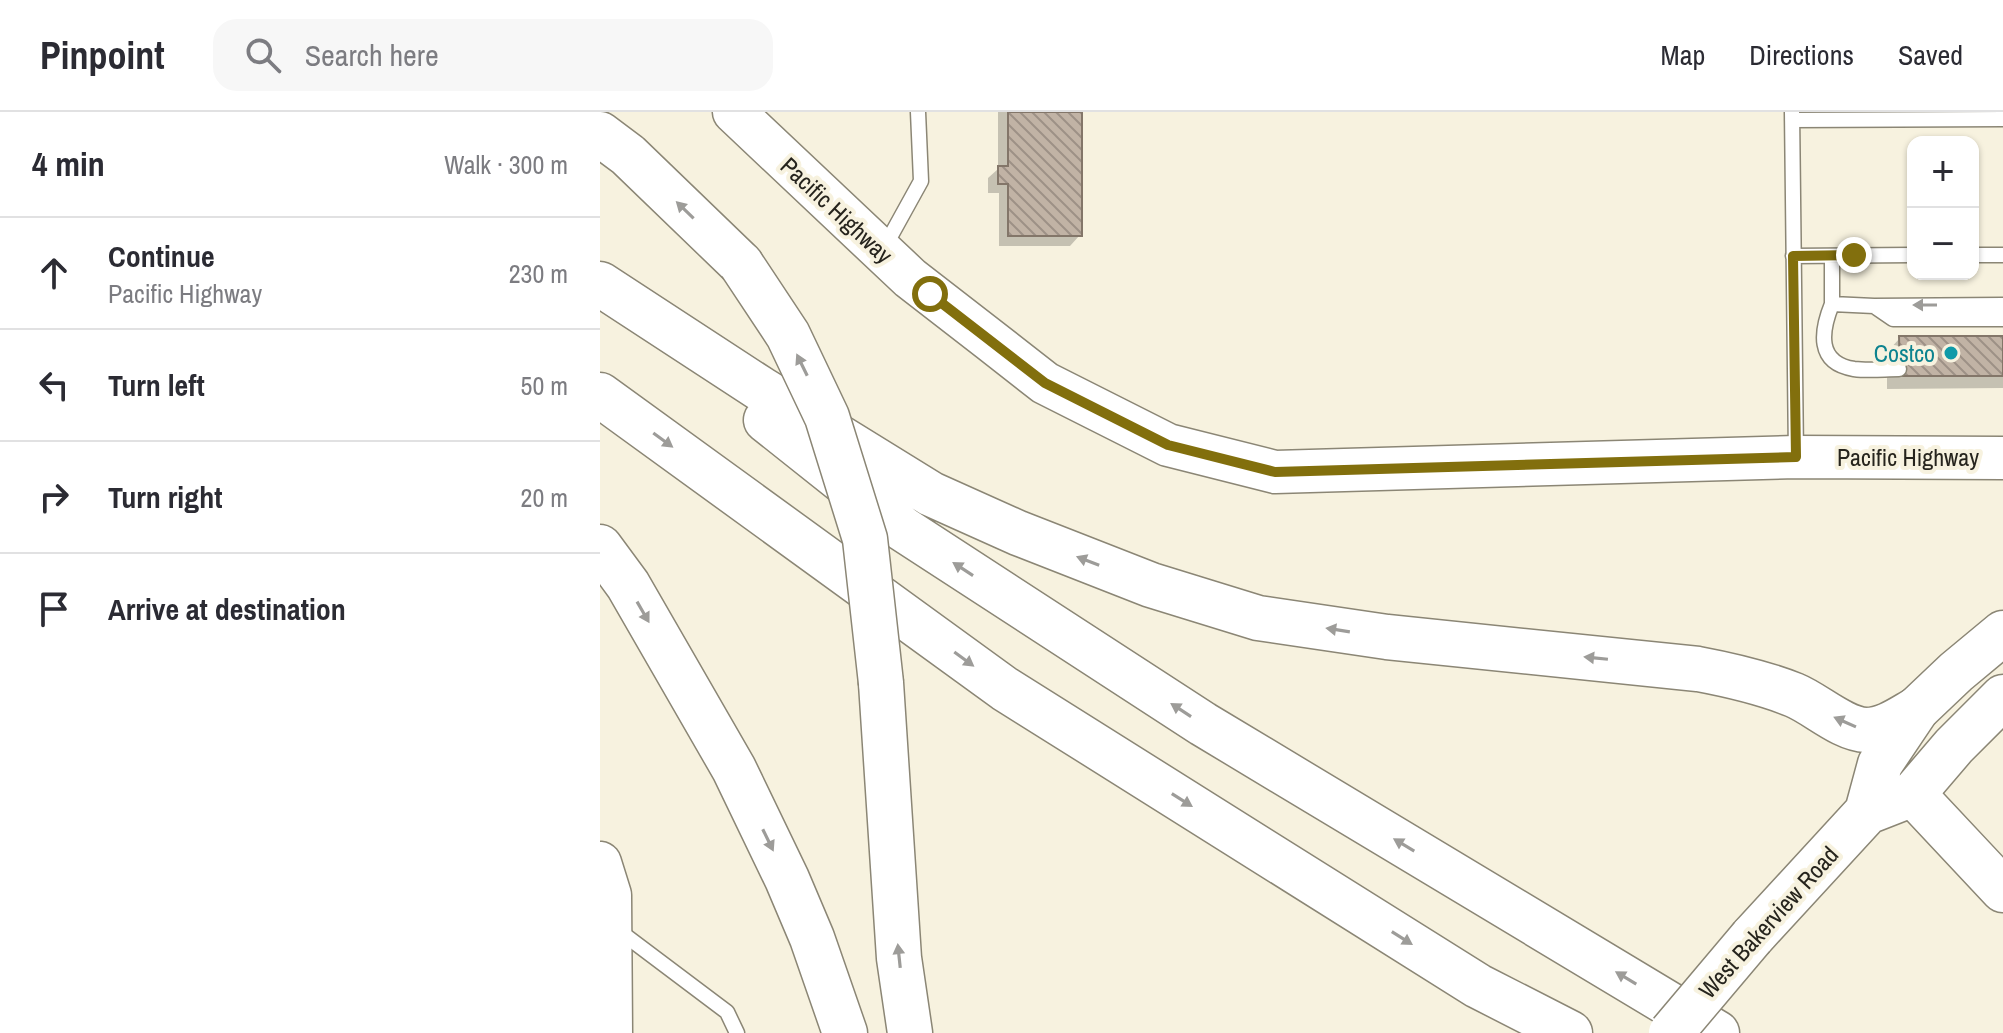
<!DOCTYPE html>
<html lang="en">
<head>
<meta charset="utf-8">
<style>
  :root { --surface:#fff; --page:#f7f7f7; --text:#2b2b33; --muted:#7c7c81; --line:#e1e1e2 }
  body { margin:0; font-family:"Archivo Narrow",sans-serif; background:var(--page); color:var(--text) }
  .controls { position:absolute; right:24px; top:24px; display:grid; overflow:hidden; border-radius:16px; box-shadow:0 2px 6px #0004 }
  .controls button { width:72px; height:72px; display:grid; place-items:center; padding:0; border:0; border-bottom:2px solid var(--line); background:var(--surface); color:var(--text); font:40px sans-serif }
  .stop { position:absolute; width:24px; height:24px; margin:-18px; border:6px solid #826f0d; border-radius:50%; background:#fff }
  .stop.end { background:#826f0d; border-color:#fff; box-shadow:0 2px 8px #0008 }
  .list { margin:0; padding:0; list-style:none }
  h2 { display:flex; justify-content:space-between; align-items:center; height:104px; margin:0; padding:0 32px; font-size:34px }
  h2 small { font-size:26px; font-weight:400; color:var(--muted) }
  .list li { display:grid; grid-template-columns:52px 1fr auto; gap:24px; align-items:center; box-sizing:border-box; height:112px; padding:0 32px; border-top:2px solid var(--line) }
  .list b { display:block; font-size:30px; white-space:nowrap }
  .list p { margin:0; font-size:26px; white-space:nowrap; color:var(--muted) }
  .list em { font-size:26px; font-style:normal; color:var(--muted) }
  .icon { flex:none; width:44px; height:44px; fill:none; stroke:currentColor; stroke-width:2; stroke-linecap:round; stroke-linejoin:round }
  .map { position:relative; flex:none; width:1403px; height:921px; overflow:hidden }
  header { display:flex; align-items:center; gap:48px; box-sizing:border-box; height:112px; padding:0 40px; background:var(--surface); border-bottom:2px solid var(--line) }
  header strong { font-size:38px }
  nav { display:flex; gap:44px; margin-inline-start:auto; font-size:28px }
  .search { width:560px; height:72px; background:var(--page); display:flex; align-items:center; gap:20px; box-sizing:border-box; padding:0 28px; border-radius:24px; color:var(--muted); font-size:30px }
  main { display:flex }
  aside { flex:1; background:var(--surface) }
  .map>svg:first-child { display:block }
  .shadow { fill:#0003 }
  .building { fill:url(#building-back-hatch); stroke:#837669; stroke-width:2 }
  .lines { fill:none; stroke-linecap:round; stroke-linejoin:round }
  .lane-casing { stroke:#8b8675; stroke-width:17 }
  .secondary-casing { stroke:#8b8675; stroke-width:45 }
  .primary-casing { stroke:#8b8675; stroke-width:47 }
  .highway-casing { stroke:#8b8675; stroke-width:47 }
  .lane { stroke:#fff; stroke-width:14 }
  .secondary { stroke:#fff; stroke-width:42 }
  .primary { stroke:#fff; stroke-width:44 }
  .highway { stroke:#fff; stroke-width:44 }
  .primary-bridge-casing { stroke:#8b8675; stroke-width:47; stroke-linecap:butt }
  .highway-bridge-casing { stroke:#8b8675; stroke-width:47; stroke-linecap:butt }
  .primary-bridge { stroke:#fff; stroke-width:44 }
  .highway-bridge { stroke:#fff; stroke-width:44 }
  .oneway { fill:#9d9c99 }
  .route { stroke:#826f0d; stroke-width:10 }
  .culture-dot { fill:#0f9aa8; stroke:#f7f2df; stroke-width:3 }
  .labels { text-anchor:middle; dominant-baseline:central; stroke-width:8; stroke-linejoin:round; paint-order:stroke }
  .street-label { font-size:24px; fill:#26241d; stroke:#f7f2df }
  .culture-label { font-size:24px; fill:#0d838f; stroke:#f7f2df; text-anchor:end }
</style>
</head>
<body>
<header>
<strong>Pinpoint</strong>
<div class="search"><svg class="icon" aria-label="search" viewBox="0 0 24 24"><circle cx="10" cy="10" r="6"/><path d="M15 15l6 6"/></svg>Search here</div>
<nav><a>Map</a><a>Directions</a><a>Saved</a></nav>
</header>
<main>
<aside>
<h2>4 min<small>Walk · 300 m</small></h2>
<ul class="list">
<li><svg class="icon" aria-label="ahead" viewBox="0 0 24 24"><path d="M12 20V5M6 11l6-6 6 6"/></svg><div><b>Continue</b><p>Pacific Highway</p></div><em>230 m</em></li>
<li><svg class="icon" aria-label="left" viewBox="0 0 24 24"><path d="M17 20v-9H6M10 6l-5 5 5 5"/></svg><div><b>Turn left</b></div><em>50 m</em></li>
<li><svg class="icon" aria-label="right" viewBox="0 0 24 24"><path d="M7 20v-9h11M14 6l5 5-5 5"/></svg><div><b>Turn right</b></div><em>20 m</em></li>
<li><svg class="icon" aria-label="arrive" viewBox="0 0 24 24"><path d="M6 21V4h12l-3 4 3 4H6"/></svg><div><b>Arrive at destination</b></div></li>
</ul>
</aside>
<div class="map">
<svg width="1403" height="921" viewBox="0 0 1403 921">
  <defs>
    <pattern id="building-back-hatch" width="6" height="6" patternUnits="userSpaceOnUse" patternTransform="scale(2)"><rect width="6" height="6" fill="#c1b3a5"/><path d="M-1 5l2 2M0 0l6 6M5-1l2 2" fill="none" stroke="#9d9186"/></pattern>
  </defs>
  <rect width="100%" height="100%" fill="#f7f2df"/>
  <path class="shadow" d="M398 0H480V123L470 134H399V81H388V66L398 57Z
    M1300 226H1403V276L1287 277V240Z"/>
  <path class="building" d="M408 0H482V124H408V72H398V54H408Z
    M1299 224H1403V264H1300Z"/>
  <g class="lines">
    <g class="lane-casing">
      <path id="lane" d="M1192 0 1196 344
        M1192 8 1403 7
        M284 136 321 69 318 0
        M1373 143H1403
        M1193 144 1313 143
        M1232 144V192
        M1274 194 1293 207H1403
        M1299 257C1285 257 1269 259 1254 257 1216 251 1221 219 1232 192L1274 194 1403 193
        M18 818 127 900 137 921"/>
    </g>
    <g class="secondary-casing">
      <path id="secondary" d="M134 0 310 166 390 228 445 271 568 333 675 360 1196 345 1403 346
        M0 751 10 783 11 921"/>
    </g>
    <g class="primary-casing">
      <path id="primary" d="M1267 700 1280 652 1317 597 1356 560 1403 521
        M1152 825 1267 700 1313 682 1354 634 1403 585"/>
    </g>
    <g class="highway-casing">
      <path id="highway" d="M0 22 28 43 141 152
        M0 172 161 277 331 382 418 421 551 473 658 506 787 525 1098 557C1130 563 1164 571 1194 583 1216 592 1242 617 1266 618 1285 618 1301 606 1317 597
        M0 283 405 577 878 874 970 921
        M166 308 303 417 603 612 1117 921
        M0 435 28 473 134 657 187 767 212 826 245 921
        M281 571 299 846 310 921
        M1313 682 1403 778"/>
    </g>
    <use href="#lane" class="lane"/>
    <use href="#secondary" class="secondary"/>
    <use href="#primary" class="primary"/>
    <use href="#highway" class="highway"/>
    <g class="primary-bridge-casing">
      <path id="primary-bridge" d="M1071 921 1152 825"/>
    </g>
    <g class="highway-bridge-casing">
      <path id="highway-bridge" d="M141 152 188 223 227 305 265 427 281 571"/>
    </g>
    <use href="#primary-bridge" class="primary-bridge"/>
    <use href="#highway-bridge" class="highway-bridge"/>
  </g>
  <defs><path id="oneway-solid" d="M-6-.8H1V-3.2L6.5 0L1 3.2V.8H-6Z" transform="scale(2)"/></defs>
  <g class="oneway">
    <use href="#oneway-solid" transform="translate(85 98) rotate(-136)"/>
    <use href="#oneway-solid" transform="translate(1325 193) rotate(180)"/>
    <use href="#oneway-solid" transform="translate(202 253) rotate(-116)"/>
    <use href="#oneway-solid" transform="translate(63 328) rotate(36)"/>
    <use href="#oneway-solid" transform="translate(488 449) rotate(-159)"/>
    <use href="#oneway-solid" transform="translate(363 457) rotate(-147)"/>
    <use href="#oneway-solid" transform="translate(43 500) rotate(60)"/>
    <use href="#oneway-solid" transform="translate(738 518) rotate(-171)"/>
    <use href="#oneway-solid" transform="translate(996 546) rotate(-174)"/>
    <use href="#oneway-solid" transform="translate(364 547) rotate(36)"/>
    <use href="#oneway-solid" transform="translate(581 598) rotate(-147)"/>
    <use href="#oneway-solid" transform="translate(1245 610) rotate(-156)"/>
    <use href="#oneway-solid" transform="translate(582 688) rotate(32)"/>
    <use href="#oneway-solid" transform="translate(168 728) rotate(64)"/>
    <use href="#oneway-solid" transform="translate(804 733) rotate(-149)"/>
    <use href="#oneway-solid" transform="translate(802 826) rotate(32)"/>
    <use href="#oneway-solid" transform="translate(299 844) rotate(-96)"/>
    <use href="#oneway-solid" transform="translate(1026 866) rotate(-149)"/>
  </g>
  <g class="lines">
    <path class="route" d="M330 182 445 271 568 333 675 360 1196 345 1193 144 1254 143"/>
  </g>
  <circle class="culture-dot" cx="1351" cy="241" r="8"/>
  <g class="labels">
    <g class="street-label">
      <text transform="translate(237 98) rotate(43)">Pacific Highway</text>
      <text x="1308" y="345">Pacific Highway</text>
      <text transform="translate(1168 810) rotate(-48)">West Bakerview Road</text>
    </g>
    <g class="culture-label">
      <text x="1335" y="241">Costco</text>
    </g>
  </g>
</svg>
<div class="controls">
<button>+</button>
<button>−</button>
</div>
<div class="stop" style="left:330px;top:182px"></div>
<div class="stop end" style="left:1254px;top:143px"></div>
</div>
</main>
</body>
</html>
